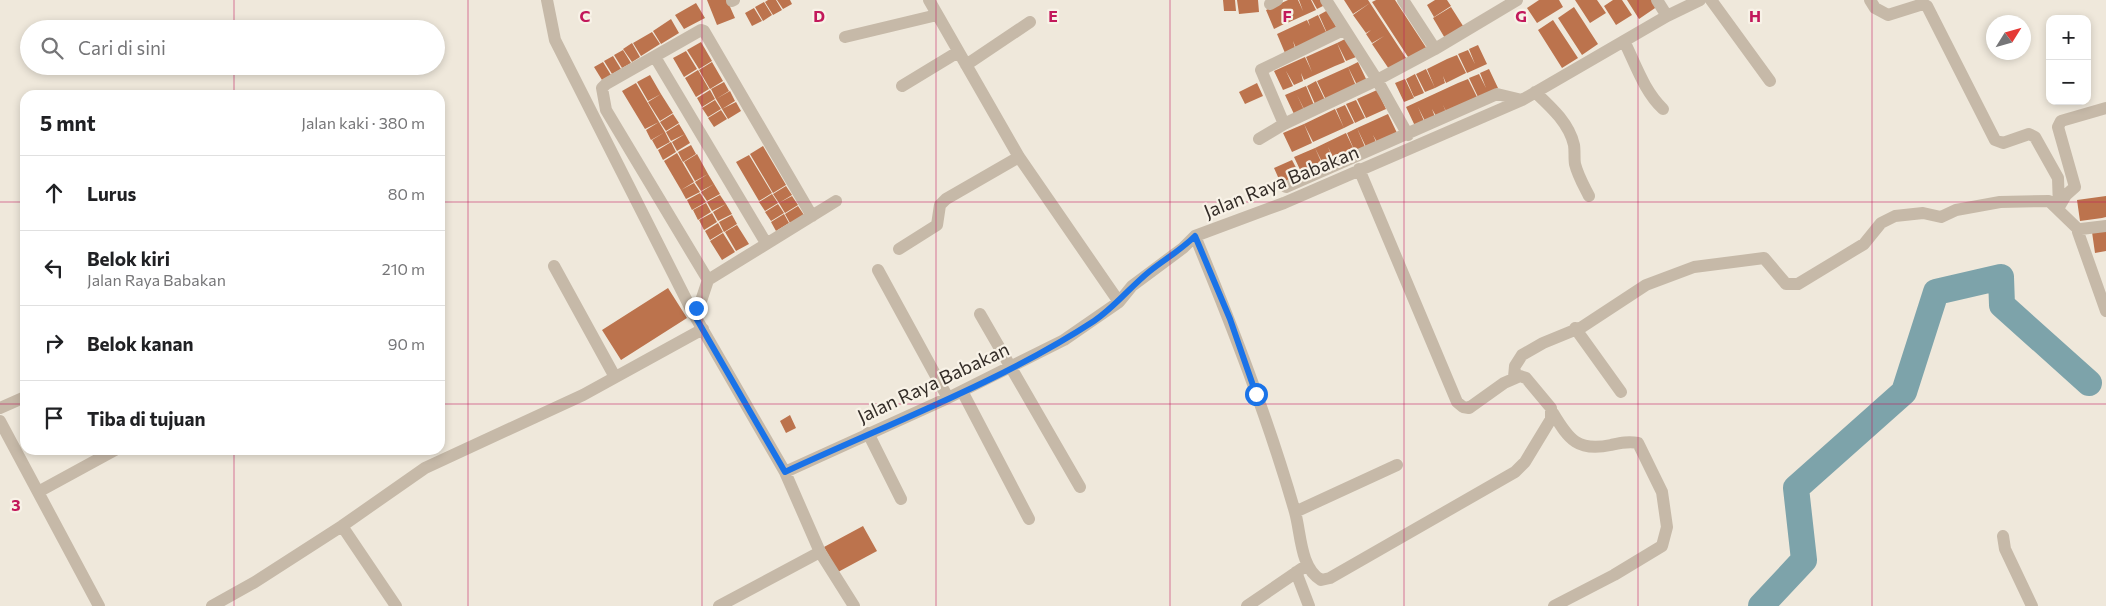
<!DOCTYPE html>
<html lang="id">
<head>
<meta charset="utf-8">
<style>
  :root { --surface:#fff; --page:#f6f6f6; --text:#202124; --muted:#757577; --line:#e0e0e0 }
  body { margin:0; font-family:Commissioner,sans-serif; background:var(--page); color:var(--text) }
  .controls { position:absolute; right:15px; top:15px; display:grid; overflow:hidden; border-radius:10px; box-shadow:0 2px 8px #0003 }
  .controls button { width:45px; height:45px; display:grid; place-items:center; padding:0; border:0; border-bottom:1px solid var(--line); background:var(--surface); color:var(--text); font:25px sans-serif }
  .compass { position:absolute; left:1986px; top:15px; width:45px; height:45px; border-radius:50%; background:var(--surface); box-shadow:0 2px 8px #0003; rotate:53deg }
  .stop { position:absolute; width:15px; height:15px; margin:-11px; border:4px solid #1a73e8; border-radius:50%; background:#fff }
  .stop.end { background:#1a73e8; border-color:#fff; box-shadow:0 1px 5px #0008 }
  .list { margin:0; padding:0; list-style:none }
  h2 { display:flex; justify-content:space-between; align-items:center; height:65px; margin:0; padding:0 20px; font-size:21px }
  h2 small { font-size:16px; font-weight:400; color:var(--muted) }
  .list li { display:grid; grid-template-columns:32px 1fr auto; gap:15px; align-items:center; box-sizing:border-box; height:75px; padding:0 20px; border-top:1px solid var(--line) }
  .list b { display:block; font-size:19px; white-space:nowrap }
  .list p { margin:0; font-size:16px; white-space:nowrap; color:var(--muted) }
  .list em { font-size:16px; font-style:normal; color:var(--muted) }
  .icon { flex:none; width:28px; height:28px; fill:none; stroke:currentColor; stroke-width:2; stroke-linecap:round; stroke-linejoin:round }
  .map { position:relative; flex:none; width:2106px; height:606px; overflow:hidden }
  .search { position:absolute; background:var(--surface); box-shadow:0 2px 8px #0003; left:20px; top:20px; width:425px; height:55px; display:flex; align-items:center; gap:12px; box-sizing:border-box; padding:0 18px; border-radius:28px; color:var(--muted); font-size:19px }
  .panel { position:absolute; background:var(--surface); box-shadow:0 2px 8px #0003; left:20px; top:90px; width:425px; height:365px; border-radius:15px }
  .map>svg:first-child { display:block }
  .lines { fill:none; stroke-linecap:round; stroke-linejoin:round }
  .river { stroke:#7da3aa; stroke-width:26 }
  .building { fill:#bc734d }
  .minor { stroke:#c6b9a8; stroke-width:12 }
  .route { stroke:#1a73e8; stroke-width:6 }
  .grid { fill:none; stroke:#c2185b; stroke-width:1; stroke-opacity:0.55 }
  .labels { text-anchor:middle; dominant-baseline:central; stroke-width:4.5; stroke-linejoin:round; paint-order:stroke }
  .street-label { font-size:19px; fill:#342d28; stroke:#f8f2e7 }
  .grid-label { font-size:16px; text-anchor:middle; font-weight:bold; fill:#c2185b; stroke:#f8f2e7; stroke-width:4.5; stroke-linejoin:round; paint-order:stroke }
</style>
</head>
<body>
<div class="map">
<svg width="2106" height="606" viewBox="0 0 2106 606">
  <rect width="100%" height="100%" fill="#efe8db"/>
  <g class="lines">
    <path class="river" d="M1761 606 1804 560 1796 488 1904 392 1936 292 2001 277 2002 305 2089 383"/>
  </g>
  <path class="building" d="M707 0H727L735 18 717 25Z
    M768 0H776L782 10 773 15 765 2Z
    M777 0H790L792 4 783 9Z
    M1223 0H1235L1236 11H1224Z
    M1237 0H1258L1259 12 1239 14Z
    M1288 0H1298L1303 11 1299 0H1311L1316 10 1285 24 1282 17 1284 24 1274 29 1266 10Z
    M1312 0H1323L1325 5 1317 9Z
    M1344 0H1368L1370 3 1353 14Z
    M1376 0H1395L1427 49 1410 60 1372 2Z
    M1435 0H1447L1451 6 1434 17 1427 5Z
    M1539 0H1559L1563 7 1537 23 1527 8Z
    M1575 0H1597L1606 13 1590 23Z
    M1613 0H1622L1632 15 1616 25 1604 6Z
    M1627 0H1654L1658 6 1639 19Z
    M764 2 772 15 763 21 755 7Z
    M696 3 705 18 684 29 675 15Z
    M1370 3 1408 61 1391 72 1372 44 1384 36 1372 43 1366 34 1371 30 1366 33 1353 15Z
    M1451 7 1465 29 1446 40 1433 18Z
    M1574 7 1598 44 1582 55 1558 18Z
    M754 8 762 21 752 26 745 13Z
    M1328 10 1337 29 1327 33 1319 15Z
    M1318 15 1327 34 1296 48 1293 41 1295 48 1285 53 1277 34 1307 20 1310 26 1308 20Z
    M671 19 679 33 661 44 653 31Z
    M1553 20 1578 58 1562 68 1538 30Z
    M652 32 660 44 641 56 633 43Z
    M1347 38 1356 57 1346 61 1337 43Z
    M701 42 712 61 699 69 687 50Z
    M632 43 640 57 632 62 623 49Z
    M1337 43 1345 62 1335 66 1328 52 1335 66 1304 80 1301 73 1303 81 1294 85 1286 71 1293 86 1283 90 1274 71 1305 57 1312 72 1306 57Z
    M1478 45 1487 64 1467 73 1458 54 1468 50 1475 64 1469 49Z
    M623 50 631 63 622 68 614 55Z
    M686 51 697 69 684 77 673 58Z
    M1457 55 1466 73 1446 83 1443 76 1445 83 1435 88 1427 69 1447 59 1451 66 1447 59Z
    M613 56 621 69 612 74 604 61Z
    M603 62 611 75 602 80 594 67Z
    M712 62 723 81 710 89 699 70Z
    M1358 62 1367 81 1357 85 1348 67Z
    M1348 67 1356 86 1326 100 1317 81Z
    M1426 69 1435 88 1425 92 1416 74Z
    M1489 69 1498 88 1478 97 1469 78 1479 74 1486 88 1480 73Z
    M698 70 709 89 696 97 685 78Z
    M1415 74 1424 93 1414 97 1406 79Z
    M650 75 661 94 648 101 637 82Z
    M1405 79 1414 98 1404 102 1395 83Z
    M1468 79 1477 97 1446 111 1443 105 1446 112 1436 116 1432 109 1435 117 1425 121 1418 107 1424 121 1415 126 1406 107 1458 83 1465 98 1458 83Z
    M1316 81 1325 100 1315 104 1307 86Z
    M724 82 729 91 716 99 711 89Z
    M636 83 659 122 645 129 622 91Z
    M1257 83 1263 96 1245 104 1239 92Z
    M1306 86 1314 105 1304 109 1297 95 1304 110 1294 114 1285 95Z
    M710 90 715 99 702 107 697 98Z
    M1377 90 1386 109 1366 118 1357 99Z
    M730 91 735 101 722 109 716 99Z
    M661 94 673 113 660 121 648 102Z
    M715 100 721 109 708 117 702 108Z
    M1356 100 1365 118 1355 123 1346 104Z
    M736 102 741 111 728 119 722 109Z
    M1345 105 1354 123 1344 128 1336 109Z
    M1335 109 1344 128 1313 142 1304 124Z
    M721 110 727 119 714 127 708 118Z
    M673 114 679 123 666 131 660 122Z
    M1388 114 1397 133 1377 142 1373 135 1376 142 1366 147 1357 128Z
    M659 122 665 132 651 140 646 130Z
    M679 124 685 134 671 141 666 132Z
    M1304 124 1312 143 1292 152 1283 133Z
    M1357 128 1365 147 1355 152 1347 133Z
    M665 132 670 142 657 149 652 140Z
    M1346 133 1355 152 1335 161 1328 147 1334 162 1324 166 1315 148Z
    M685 134 690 143 677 151 672 142Z
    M671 142 676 152 663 160 658 150Z
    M691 145 696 154 683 162 678 152Z
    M763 146 786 185 773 193 750 154Z
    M1315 148 1323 166 1313 171 1306 156 1313 171 1303 176 1294 157Z
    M677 153 694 182 681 190 664 161Z
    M697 154 708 174 695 181 684 162Z
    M749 155 772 193 759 201 736 162Z
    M1292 160 1301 177 1282 186 1274 168Z
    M708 174 714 184 701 191 695 182Z
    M694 183 700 192 686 199 681 190Z
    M714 184 720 194 707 201 701 192Z
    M786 186 792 195 779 203 773 194Z
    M700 193 706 202 692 210 687 200Z
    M772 194 778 203 765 211 759 202Z
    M720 195 726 204 712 211 707 202Z
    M792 196 798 205 785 213 779 203Z
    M2106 196V217L2102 218 2100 204 2102 218 2080 221 2077 200Z
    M706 203 711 212 698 220 693 210Z
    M726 204 732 214 718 221 713 212Z
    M778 204 784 213 771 221 765 212Z
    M798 206 804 215 790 223 785 214Z
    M712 213 717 222 704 230 699 220Z
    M784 214 789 223 776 231 771 222Z
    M732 215 737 224 724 232 719 222Z
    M718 223 723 232 710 240 705 231Z
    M737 225 749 244 736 251 725 232Z
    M2106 230V251L2095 253 2092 232Z
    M723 233 735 252 722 260 710 241Z
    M668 288 687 318 621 360 602 330Z
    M790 415 796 428 786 433 780 421Z
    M863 526 877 551 838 572 824 547Z"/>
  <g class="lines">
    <path class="minor" d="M547 0 555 40 692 311 785 472 820 552 854 606
      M929 0 1019 157 1119 302
      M1326 0 1377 80 1408 135
      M1657 0 1667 16
      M1711 0 1770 81
      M1870 0 1875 8 1888 15 1923 4 1927 6 1995 140 2003 143 2029 134 2035 137 2058 178 2059 208
      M732 1 734 0
      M1270 4 1277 0
      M1343 30 1261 70 1284 124 1377 80 1435 49 1403 0
      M845 37 937 15
      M1624 41C1636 65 1644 91 1663 109
      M1435 49 1517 0
      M655 57 766 243
      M966 65 1030 22
      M902 86 958 52
      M1535 92C1551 107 1569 123 1574 145 1575 151 1574 158 1575 164 1578 176 1584 186 1589 196
      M1259 139 1284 124
      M1286 187 1497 94 1522 100
      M2059 207 2066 195 2075 187 2058 127 2061 121 2106 108
      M2106 226 2081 229 2078 232 2106 311
      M1195 236C1232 326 1268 418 1295 512 1301 533 1300 568 1321 580L1330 578 1515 472 1525 462 1551 419V408L1526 378 1520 376 1504 383 1469 408 1463 407 1457 402 1359 169
      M899 249 937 225 940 205 946 199 1019 157
      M554 266 615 377
      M878 270 948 398
      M708 280 606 110 602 88 606 84 701 30 704 31 812 216
      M692 311 700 304 708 280 836 201
      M980 314 1080 487
      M1575 328 1621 392
      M1514 377 1515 366 1522 355 1543 343 1582 327 1646 285 1694 267 1764 258 1786 284H1798L1864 244 1881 223 1895 216 1923 213 1941 217 1956 210 2000 202 2049 201 2079 230
      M962 391 1029 519
      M0 408 25 397
      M1553 413C1569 440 1578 452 1611 445 1620 443 1628 441 1638 443L1662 492 1667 527 1662 546 1614 575 1554 606
      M0 421 99 606
      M868 433 901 499
      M785 472 948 398 1064 340 1119 302 1132 286 1183 248 1195 236 1284 203 1522 100 1667 16 1700 0
      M38 492 115 450
      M1295 512 1397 465
      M342 526 396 606
      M2003 536 2005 549 2032 606
      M1296 572 1309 606
      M212 606 255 582 342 526 425 468 583 395 703 329
      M719 606 820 552
      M1247 606 1307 565"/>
  </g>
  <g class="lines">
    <path class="route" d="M696 308 692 311 785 472C886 425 1001 382 1094 321 1115 307 1130 287 1150 271 1165 259 1181 250 1195 236L1230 319 1256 394"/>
  </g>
  <path class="grid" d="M234 0V29M468 0V606M702 0V606M936 0V606M1170 0V606M1404 0V606M1638 0V606M1872 0V606M234 66V95M0 202H25M440 202H2106M0 404H25M440 404H2106M234 450V606"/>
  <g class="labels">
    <g class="street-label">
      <text transform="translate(1281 181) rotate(-22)">Jalan Raya Babakan</text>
      <text transform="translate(933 382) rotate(-25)">Jalan Raya Babakan</text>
    </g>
  </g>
  <g class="grid-label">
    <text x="585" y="22">C</text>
    <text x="819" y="22">D</text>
    <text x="1053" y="22">E</text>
    <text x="1287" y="22">F</text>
    <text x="1521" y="22">G</text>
    <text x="1755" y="22">H</text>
    <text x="16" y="511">3</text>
  </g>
</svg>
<div class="controls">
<button>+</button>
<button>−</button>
</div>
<svg class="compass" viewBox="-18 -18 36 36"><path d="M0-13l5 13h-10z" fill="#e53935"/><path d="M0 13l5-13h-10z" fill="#757577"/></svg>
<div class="stop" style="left:1256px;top:394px"></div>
<div class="stop end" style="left:696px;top:308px"></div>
<div class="search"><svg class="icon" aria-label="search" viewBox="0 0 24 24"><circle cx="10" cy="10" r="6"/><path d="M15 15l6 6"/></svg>Cari di sini</div>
<section class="panel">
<h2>5 mnt<small>Jalan kaki · 380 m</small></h2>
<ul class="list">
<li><svg class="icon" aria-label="ahead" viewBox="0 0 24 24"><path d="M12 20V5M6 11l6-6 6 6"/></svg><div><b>Lurus</b></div><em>80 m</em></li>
<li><svg class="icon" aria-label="left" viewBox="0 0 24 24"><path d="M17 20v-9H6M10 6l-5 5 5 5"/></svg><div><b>Belok kiri</b><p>Jalan Raya Babakan</p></div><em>210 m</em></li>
<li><svg class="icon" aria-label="right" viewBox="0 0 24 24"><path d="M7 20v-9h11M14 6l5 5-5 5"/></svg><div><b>Belok kanan</b></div><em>90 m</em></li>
<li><svg class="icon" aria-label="arrive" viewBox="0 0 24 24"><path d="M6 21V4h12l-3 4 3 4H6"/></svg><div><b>Tiba di tujuan</b></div></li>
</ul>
</section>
</div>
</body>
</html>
